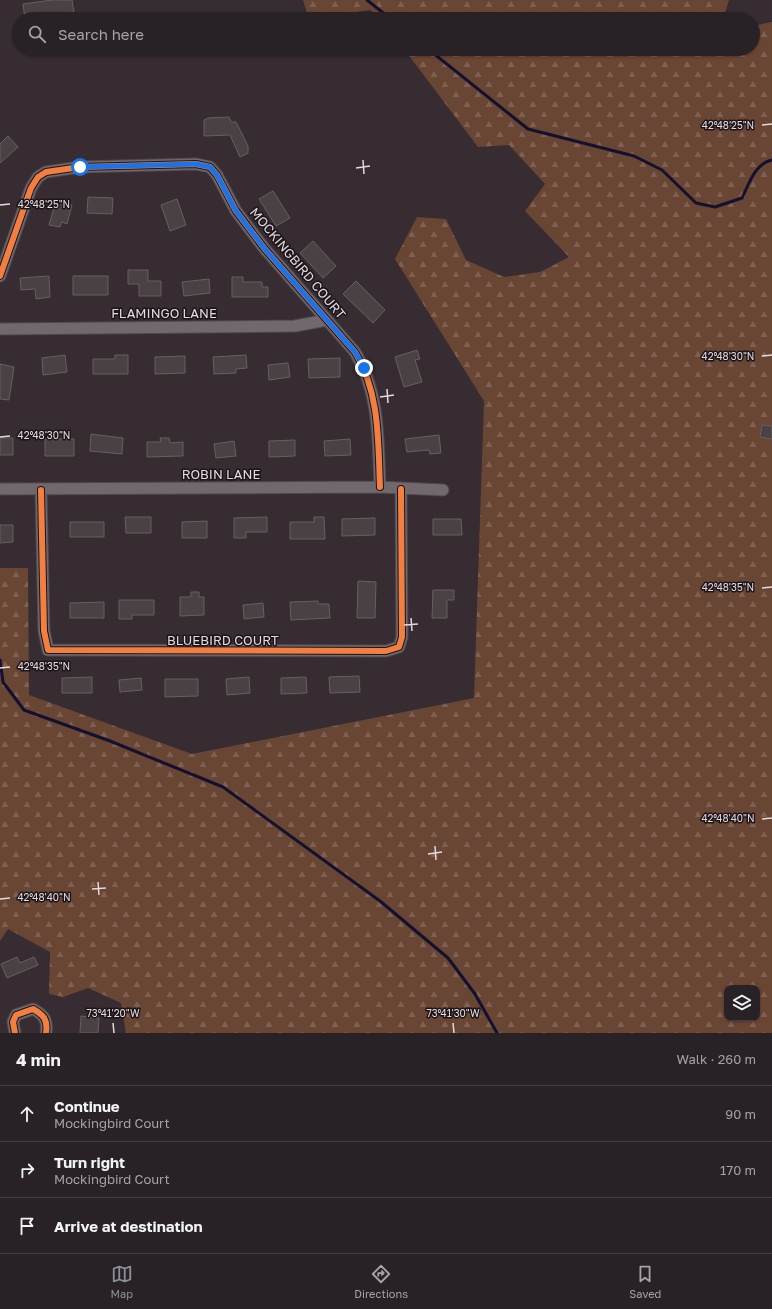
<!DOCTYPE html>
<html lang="en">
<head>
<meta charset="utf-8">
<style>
  :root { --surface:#282125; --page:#342e32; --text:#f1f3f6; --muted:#a5a3a7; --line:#443e42; --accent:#8c9099 }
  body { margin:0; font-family:"Golos Text",sans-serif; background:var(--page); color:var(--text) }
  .controls { position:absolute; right:12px; bottom:12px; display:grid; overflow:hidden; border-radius:8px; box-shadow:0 1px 3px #0004 }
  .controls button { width:36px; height:36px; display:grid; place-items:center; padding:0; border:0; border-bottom:1px solid var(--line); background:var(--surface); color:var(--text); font:20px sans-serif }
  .stop { position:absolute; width:12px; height:12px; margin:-9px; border:3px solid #1a73e8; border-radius:50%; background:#fff }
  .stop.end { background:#1a73e8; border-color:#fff; box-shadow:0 1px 4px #0008 }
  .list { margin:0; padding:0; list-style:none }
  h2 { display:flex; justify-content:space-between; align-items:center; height:52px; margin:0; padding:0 16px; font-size:17px }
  h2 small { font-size:13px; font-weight:400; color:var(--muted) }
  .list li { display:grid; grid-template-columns:26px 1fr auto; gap:12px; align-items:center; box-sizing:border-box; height:56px; padding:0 16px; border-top:1px solid var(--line) }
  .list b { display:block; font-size:15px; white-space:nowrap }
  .list p { margin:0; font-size:13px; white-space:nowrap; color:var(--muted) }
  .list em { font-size:13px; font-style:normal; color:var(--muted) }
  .icon { flex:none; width:22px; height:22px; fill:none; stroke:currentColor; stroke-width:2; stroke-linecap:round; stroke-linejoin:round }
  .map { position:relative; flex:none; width:772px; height:1033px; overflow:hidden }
  .search { position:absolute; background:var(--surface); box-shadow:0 1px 3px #0004; left:12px; right:12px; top:12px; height:44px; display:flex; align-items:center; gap:10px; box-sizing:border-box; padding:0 14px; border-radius:22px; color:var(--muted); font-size:15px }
  .sheet { height:220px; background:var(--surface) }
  nav { display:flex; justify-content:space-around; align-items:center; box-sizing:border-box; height:56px; border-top:1px solid var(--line); background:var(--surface); font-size:11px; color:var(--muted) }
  nav a { display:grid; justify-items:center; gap:2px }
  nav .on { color:var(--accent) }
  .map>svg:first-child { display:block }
  .forest { fill:url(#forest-firs); fill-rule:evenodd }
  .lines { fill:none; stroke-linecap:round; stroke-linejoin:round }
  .stream { stroke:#12112f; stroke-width:3 }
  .building { fill:#494143; stroke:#685f61 }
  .street-casing { stroke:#50494d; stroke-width:13 }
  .street { stroke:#70686c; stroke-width:11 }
  .cycleway-casing { stroke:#1b1418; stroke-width:8 }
  .cycleway { stroke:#f27e40; stroke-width:6 }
  .route { stroke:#1a73e8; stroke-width:5 }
  .ticks { fill:none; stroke:#e3d9df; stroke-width:1.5 }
  .labels { text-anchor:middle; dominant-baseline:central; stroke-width:3; stroke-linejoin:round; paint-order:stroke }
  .street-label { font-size:13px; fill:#e3d9df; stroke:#1b1418 }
  .ticks-label { font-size:10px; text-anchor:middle; fill:#e3d9df; stroke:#1b1418; stroke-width:3; stroke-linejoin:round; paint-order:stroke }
</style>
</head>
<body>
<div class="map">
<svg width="772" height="1033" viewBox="0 0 772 1033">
  <defs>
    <pattern id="forest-firs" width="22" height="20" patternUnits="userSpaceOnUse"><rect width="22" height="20" fill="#694534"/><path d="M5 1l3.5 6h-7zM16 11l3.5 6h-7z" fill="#7e5f51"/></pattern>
  </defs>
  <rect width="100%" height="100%" fill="#362c31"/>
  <path class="forest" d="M303 0H729L725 13 733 19H380L370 10 309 19Z
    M772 22V1033H126L121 1003 88 988 63 997 49 994 50 952 8 929 0 941V568H28L29 695 192 754 474 698 484 401 395 259 417 217 446 219 466 260 504 277 540 272 569 257 525 211 545 184 509 145 478 147 404 49H753V26ZM727 988H757V1018H727Z"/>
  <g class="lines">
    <path class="stream" d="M367 0 391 19
      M428 49 528 129 634 156 662 170 696 203 715 207 742 198C749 184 755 163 772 160
      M0 660 3 682 24 710 110 741 223 787 380 901 448 958 475 994 497 1033"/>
  </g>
  <path class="building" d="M52 0H72L74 12 60 14 61 19H41V16L25 19 23 4Z
    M229 117 231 122H236L248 146V153L240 157 230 135 204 136V120L208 118Z
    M8 136 18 147 0 163V144Z
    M273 191 290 218 276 226 259 199Z
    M88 197 113 198 112 214 87 213Z
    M177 199 186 225 170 231 161 205Z
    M56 201 72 205 67 224 62 222 60 227 49 225Z
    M313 241 336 266 323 278 300 253Z
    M128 270H148V281H161V296H139V284H128Z
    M49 276 50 297 36 299 35 289 21 290 20 278Z
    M73 276H108V295H73Z
    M232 277H243V282H262V287H268V297H232Z
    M209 279 210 293 184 296 182 282Z
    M356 281 385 310 373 323 343 294Z
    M417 350 420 359 415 360 422 382 404 387 395 357Z
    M65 355 67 372 43 375 42 358Z
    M115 355H128V374H93V359H115Z
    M246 355 247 368 236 369V373L214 374 213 357Z
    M185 356V373L155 374V357Z
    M340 358V377L309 378 308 359Z
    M288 363 290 377 269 380 268 365Z
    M0 364 14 367 9 400 0 399Z
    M762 425 772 426V439L760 437Z
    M91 434 123 438 122 454 90 451Z
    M439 435 441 453 430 454 429 450 407 452 405 439Z
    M0 438H13V455H0Z
    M160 438H169L170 443 183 442V456L147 457V442H161Z
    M45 439H74V456H45Z
    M350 439 351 455 325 456 324 441Z
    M295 440V456L269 457V441Z
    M234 441 236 456 216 458 214 444Z
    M125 517H151V533H126Z
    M267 517V532H246V538H234V518Z
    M314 517H324L325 539H290V522H314Z
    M375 518V535L342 536V519Z
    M433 519H461L462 535H433Z
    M207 521V538H182V522Z
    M70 522H104V537H70Z
    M0 525H13V542L0 543Z
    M358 581 376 582 375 618H357Z
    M433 590H454V600H447V618H432Z
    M191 592H199V597H204V615L180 616V597H191Z
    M119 600H154V615H132V619H119Z
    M318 601V604H329L330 618 291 620 290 602Z
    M104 602V618H70V603Z
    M263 603 264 617 244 619 243 605Z
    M359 676 360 692 330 693 329 677Z
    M92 677V693H62V678Z
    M249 677 250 693 227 695 226 679Z
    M306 677 307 693 281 694V678Z
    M141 678 142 690 120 692 119 680Z
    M165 679H198V696L165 697Z
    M17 957 20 963 34 957 38 965 7 978 1 964Z
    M81 1016 99 1018 98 1033H80Z"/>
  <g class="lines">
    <g class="street-casing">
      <path id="street" d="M0 276 31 188 38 177 46 172 80 167 196 164 210 167 217 175 236 211 264 248 355 352C380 393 378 441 380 487
        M0 329 295 326 327 320
        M0 489 380 487 443 490
        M41 490 44 631 48 650 386 651 399 647 402 637 401 489
        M15 1033 13 1022 16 1015 33 1009C44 1015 48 1020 46 1033"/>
    </g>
    <use href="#street" class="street"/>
    <g class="cycleway-casing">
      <path id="cycleway" d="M0 276 31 188 38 177 46 172 80 167 196 164 210 167 217 175 236 211 264 248 355 352C380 393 378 441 380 487
        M41 490 44 631 48 650 386 651 399 647 402 637 401 489
        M15 1033 13 1022 16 1015 33 1009C44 1015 48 1020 46 1033"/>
    </g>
    <use href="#cycleway" class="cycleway"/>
  </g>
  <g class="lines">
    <path class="route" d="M80 167 196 164 210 167 217 175 236 211 264 248 355 352 364 368"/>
  </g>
  <path class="ticks" d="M762 125 772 124M363 160 364 174M356 168 370 166M0 205 10 204M762 356 772 355M387 389 388 403M380 397 394 395M0 437 10 436M762 588 772 587M411 618 412 631M404 625 418 624M0 668 10 667M762 819 772 818M435 846 436 860M428 854 442 852M98 882 99 895M92 889 106 888M0 899 10 898M113 1023 114 1033M453 1023 454 1033"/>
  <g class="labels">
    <g class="street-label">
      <text transform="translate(298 263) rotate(50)">MOCKINGBIRD COURT</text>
      <text x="164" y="313">FLAMINGO LANE</text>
      <text x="221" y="474">ROBIN LANE</text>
      <text x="223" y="640">BLUEBIRD COURT</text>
    </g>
  </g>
  <g class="ticks-label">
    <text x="728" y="129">42°48'25"N</text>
    <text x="44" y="208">42°48'25"N</text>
    <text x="728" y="360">42°48'30"N</text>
    <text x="44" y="439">42°48'30"N</text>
    <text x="728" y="591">42°48'35"N</text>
    <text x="44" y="670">42°48'35"N</text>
    <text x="728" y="822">42°48'40"N</text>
    <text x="44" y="901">42°48'40"N</text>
    <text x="113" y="1017">73°41'20"W</text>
    <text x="453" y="1017">73°41'30"W</text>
  </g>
</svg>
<div class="controls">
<button><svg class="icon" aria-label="layers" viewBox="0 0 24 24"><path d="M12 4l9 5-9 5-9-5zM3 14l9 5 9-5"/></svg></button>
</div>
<div class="stop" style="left:80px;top:167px"></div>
<div class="stop end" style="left:364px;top:368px"></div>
<div class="search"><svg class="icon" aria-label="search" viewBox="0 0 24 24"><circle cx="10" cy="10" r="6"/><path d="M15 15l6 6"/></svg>Search here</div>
</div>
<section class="sheet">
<h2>4 min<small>Walk · 260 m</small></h2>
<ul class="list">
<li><svg class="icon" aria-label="ahead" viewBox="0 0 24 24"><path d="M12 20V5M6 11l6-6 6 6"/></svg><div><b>Continue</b><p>Mockingbird Court</p></div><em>90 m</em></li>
<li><svg class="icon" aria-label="right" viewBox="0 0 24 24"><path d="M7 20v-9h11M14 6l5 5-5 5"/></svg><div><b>Turn right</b><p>Mockingbird Court</p></div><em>170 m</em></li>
<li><svg class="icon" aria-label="arrive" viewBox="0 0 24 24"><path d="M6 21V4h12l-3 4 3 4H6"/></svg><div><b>Arrive at destination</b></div></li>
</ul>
</section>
<nav>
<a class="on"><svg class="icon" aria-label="map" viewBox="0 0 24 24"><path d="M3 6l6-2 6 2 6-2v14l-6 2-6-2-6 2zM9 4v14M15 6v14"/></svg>Map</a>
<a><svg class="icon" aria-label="directions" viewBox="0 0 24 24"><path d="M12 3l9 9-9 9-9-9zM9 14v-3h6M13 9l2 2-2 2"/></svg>Directions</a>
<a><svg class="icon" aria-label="saved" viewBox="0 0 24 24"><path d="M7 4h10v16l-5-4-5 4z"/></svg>Saved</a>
</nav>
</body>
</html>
